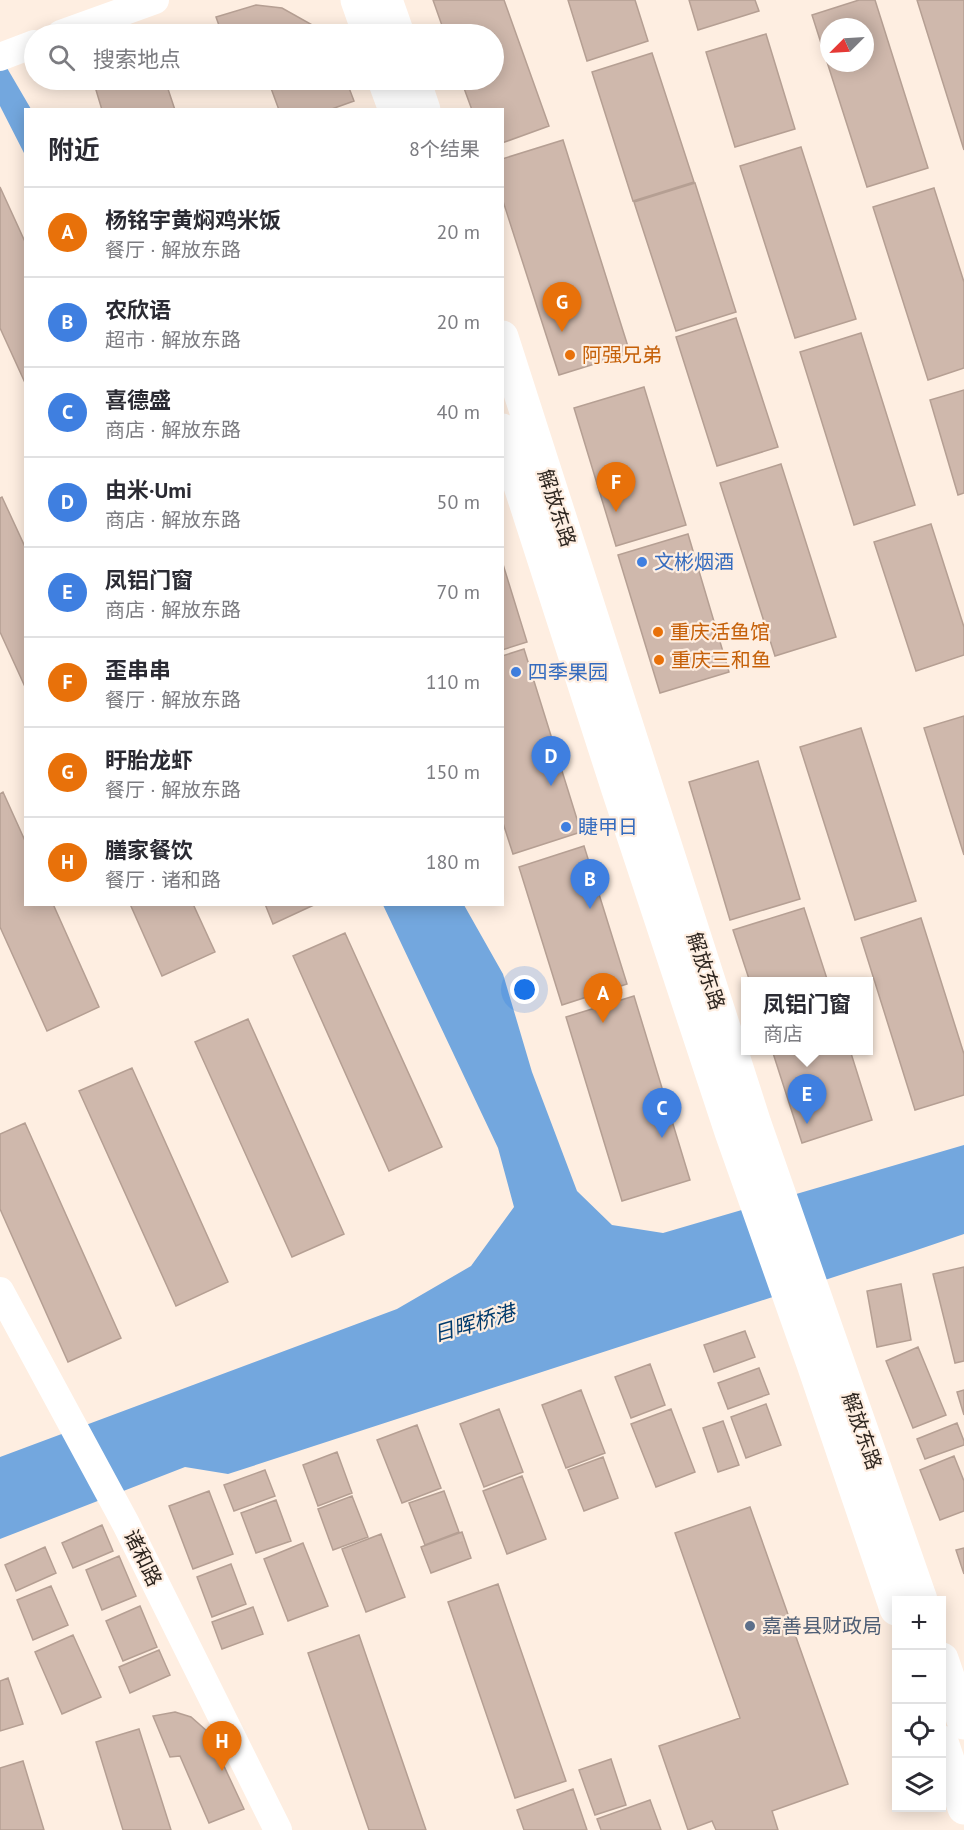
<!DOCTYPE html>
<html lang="zh">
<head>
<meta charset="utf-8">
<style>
  :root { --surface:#fff; --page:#f2f2f3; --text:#2b2b33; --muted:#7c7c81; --line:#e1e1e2; --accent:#0b8043 }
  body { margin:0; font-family:"PT Sans","Noto Sans SC",sans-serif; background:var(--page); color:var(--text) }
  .controls { position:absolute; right:18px; bottom:18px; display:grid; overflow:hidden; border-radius:0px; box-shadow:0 3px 15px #0003 }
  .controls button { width:54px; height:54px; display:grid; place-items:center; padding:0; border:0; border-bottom:2px solid var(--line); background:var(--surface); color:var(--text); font:30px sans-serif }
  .compass { position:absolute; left:820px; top:18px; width:54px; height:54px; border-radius:50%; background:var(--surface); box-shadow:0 3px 15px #0003; rotate:246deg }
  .you { position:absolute; left:525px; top:990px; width:21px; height:21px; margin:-15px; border:4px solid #fff; border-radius:50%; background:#1a73e8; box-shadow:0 0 0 9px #1a73e833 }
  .badge { display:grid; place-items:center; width:39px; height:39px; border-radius:50%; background:var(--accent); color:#fff; font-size:20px; font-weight:700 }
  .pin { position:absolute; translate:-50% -50px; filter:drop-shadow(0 2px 3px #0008) }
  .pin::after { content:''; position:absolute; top:32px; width:21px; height:18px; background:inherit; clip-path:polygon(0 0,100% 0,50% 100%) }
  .popup { position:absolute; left:741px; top:977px; width:132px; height:78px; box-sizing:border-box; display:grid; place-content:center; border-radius:0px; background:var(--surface); filter:drop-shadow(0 2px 4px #0005); font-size:20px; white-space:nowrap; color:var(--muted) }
  .popup b { font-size:22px; color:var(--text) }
  .popup::after { content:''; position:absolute; left:50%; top:100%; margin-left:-12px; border:12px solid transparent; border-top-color:var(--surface) }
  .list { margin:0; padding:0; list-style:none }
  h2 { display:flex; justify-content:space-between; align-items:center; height:78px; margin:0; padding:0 24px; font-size:26px }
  h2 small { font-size:20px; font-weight:400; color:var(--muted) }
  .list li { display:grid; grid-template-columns:39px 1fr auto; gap:18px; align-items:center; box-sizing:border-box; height:90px; padding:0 24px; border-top:2px solid var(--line) }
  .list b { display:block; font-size:22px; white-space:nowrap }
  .list p { margin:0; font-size:20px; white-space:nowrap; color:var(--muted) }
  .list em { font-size:20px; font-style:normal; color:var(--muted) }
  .icon { flex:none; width:33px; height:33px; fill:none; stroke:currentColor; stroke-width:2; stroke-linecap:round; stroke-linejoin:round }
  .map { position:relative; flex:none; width:964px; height:1830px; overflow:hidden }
  .search { position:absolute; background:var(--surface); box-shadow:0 3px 15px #0003; left:24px; top:24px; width:480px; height:66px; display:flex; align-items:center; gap:15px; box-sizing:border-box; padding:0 21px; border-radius:33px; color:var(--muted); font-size:22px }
  .panel { position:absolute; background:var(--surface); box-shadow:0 3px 15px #0003; left:24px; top:108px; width:480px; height:798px; border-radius:0px }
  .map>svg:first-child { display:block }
  .water { fill:#73a7de }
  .building { fill:#cfb8ac; stroke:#b59f93; stroke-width:1.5; fill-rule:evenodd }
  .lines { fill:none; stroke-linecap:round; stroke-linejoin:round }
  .minor { stroke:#fff; stroke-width:28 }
  .secondary { stroke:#fff; stroke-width:33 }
  .food-dot { fill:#e8710a; stroke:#feeee1; stroke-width:2 }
  .shop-dot { fill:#3f7fe0; stroke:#feeee1; stroke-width:2 }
  .service-dot { fill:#5c6f8a; stroke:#feeee1; stroke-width:2 }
  .labels { text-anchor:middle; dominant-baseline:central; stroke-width:4.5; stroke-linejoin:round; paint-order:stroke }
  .food-label { font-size:20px; fill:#c56008; stroke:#feeee1; text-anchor:start }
  .street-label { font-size:20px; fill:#2d251f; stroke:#feeee1 }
  .shop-label { font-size:20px; fill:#366cbe; stroke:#feeee1; text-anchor:start }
  .service-label { font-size:20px; fill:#4e5e75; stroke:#feeee1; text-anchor:start }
  .water-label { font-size:21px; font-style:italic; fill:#003a6c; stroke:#feeee1 }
</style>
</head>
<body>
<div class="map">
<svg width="964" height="1830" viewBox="0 0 964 1830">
  <rect width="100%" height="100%" fill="#feeee1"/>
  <path class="water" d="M0 56 31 109 26 110 25 155 0 106Z
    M383 905H464L503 974 532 1072 577 1191 612 1225 663 1233 964 1145V1234L914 1251 228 1474 185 1467 0 1539V1457L397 1309 471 1266 514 1207 498 1148Z"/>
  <path class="building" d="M433 0H504L549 126 502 143V110H472L461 80H494V34H445Z
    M568 0H635L648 41 587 61Z
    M689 0H755L759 11 698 30Z
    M859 0H875L928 168 867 187 812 15ZM829 27H865V63H829Z
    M917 0H964V150Z
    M256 5 282 8 316 27 322 34H222L216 17Z
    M766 34 795 129 735 147 706 52Z
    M652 53 694 182 633 201 592 72Z
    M93 80H165L175 110H102Z
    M268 80H346L354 101 329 110H279Z
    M563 140 630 353 559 375 502 198V159Z
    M801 147 856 319 795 338 740 166Z
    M695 183 736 312 676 331 634 202Z
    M0 187 26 244V385L0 328Z
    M934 188 964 282V368L928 380 873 207Z
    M736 318 778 447 717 466 676 337Z
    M861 333 915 505 854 525 800 352Z
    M644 387 686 525 616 546 574 408Z
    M964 390V493L958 495 930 400Z
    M781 464 836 637 775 656 720 483Z
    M2 497 26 549V689L0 632V498Z
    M931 524 964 627V655L916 671 874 542Z
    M688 534 729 672 660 693 618 555Z
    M502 561 527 642 502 650Z
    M524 649 581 832 513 854 502 820V656Z
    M964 716V855L924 728Z
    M861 728 916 901 855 920 800 747Z
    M758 761 800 899 730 920 689 782Z
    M3 792 26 843V904H53L99 1007 47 1031 0 927V794Z
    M584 846 627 984 562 1005 519 867Z
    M130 904H193L215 952 162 976Z
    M265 904H316L273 924Z
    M804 908 828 982H750L733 930Z
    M921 918 964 1054V1095L915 1110 861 938Z
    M345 933 442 1147 389 1171 293 956Z
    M634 996 690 1180 622 1201 566 1017Z
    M248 1019 344 1234 292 1257 195 1042Z
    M772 1050H850L872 1120 802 1143Z
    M132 1068 228 1282 176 1306 79 1091Z
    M25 1123 121 1338 68 1362 0 1209V1134Z
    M964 1267V1361L955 1363 933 1274Z
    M901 1284 911 1340 877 1347 867 1291Z
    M745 1331 755 1357 714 1372 704 1345Z
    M918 1347 946 1415 913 1428 886 1361Z
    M650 1364 665 1405 631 1418 615 1377Z
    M759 1368 769 1394 728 1409 718 1383Z
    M581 1390 605 1453 566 1468 542 1405Z
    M964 1390V1415L957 1392Z
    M766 1404 781 1445 746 1458 731 1417Z
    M499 1409 523 1472 484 1487 460 1424Z
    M671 1409 695 1472 656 1487 631 1424Z
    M723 1421 739 1465 718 1472 703 1428Z
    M957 1423 964 1441V1445L925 1459 917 1439Z
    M417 1425 441 1488 402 1503 377 1440Z
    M337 1452 352 1493 318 1506 303 1465Z
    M954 1456 964 1481V1511L940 1520 920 1470Z
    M603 1457 618 1498 584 1511 568 1470Z
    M265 1470 275 1496 234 1511 224 1485Z
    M522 1476 546 1539 507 1554 483 1491Z
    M209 1491 233 1554 193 1569 169 1506Z
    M444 1491 459 1532 425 1545 409 1503Z
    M352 1496 368 1537 333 1550 318 1509Z
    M276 1500 291 1541 256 1553 241 1513Z
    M750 1507 848 1784 772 1811 778 1830H716L712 1821 688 1830 659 1746 740 1718 675 1533Z
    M102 1525 113 1551 73 1568 62 1543Z
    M462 1532 471 1558 431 1573 421 1547Z
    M381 1534 405 1597 366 1612 342 1549Z
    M303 1543 328 1606 288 1621 264 1559Z
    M45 1547 56 1573 16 1591 5 1565Z
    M964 1548V1574L956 1550Z
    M119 1556 136 1596 102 1610 86 1570Z
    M231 1564 246 1604 212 1617 197 1577Z
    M498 1584 566 1781 515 1798 448 1602Z
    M51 1586 68 1625 33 1640 17 1600Z
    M140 1606 157 1647 123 1661 106 1621Z
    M253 1607 263 1634 222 1649 212 1622Z
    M73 1635 101 1697 62 1714 35 1652Z
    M359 1635 426 1830H369L308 1653Z
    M159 1650 170 1675 130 1693 119 1667Z
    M8 1678 23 1724 0 1731V1681Z
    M175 1712 191 1717 208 1732 244 1809 209 1823 180 1756 170 1757 153 1716Z
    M139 1729 171 1830H123L96 1742Z
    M611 1759 626 1805 595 1815 579 1770Z
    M23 1761 44 1830H0V1768Z
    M573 1789 587 1830H524L517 1810Z
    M650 1800 661 1830H601L597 1819Z"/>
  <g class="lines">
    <path class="minor" d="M61 34 155 0
      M0 57 34 44
      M0 1291 126 1524 278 1830"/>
    <path class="secondary" d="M357 0 369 34
      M386 0 398 34
      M384 80 395 110
      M414 80 424 110
      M502 337 755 1124 921 1600
      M502 430 618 790 731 1132 813 1364 896 1609
      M942 1659 964 1723
      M942 1742 964 1808"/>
  </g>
  <g class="food-dot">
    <circle cx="570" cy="355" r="6"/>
    <circle cx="658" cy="632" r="6"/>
    <circle cx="659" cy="660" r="6"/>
  </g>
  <g class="shop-dot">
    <circle cx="642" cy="562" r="6"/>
    <circle cx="516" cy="672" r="6"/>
    <circle cx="566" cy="827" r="6"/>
  </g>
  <circle class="service-dot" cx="750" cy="1626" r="6"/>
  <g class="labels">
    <g class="food-label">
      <text x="582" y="355">阿强兄弟</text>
      <text x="670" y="632">重庆活鱼馆</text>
      <text x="671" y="660">重庆三和鱼</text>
    </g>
    <g class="street-label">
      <text transform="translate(557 508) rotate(72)">解放东路</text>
      <text transform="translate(706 971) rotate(72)">解放东路</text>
      <text transform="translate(862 1431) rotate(71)">解放东路</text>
      <text transform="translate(143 1558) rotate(64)">诸和路</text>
    </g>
    <g class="shop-label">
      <text x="654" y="562">文彬烟酒</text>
      <text x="528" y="672">四季果园</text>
      <text x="578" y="827">睫甲日</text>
    </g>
    <g class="service-label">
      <text x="762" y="1626">嘉善县财政局</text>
    </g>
    <g class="water-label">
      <text transform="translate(474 1323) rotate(-16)">日晖桥港</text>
    </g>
  </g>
</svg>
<div class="controls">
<button>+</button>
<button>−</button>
<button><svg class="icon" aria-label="locate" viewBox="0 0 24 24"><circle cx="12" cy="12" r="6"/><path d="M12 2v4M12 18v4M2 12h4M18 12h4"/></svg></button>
<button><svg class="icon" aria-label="layers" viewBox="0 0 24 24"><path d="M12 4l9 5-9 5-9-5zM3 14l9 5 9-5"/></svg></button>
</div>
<svg class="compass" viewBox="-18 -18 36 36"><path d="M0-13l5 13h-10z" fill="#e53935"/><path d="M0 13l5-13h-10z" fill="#7c7c81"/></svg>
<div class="you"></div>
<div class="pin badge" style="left:603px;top:1023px;background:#e8710a">A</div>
<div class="pin badge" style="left:590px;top:909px;background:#3f7fe0">B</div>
<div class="pin badge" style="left:662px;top:1138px;background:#3f7fe0">C</div>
<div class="pin badge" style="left:551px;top:786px;background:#3f7fe0">D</div>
<div class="pin badge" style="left:807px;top:1124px;background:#3f7fe0">E</div>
<div class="popup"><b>凤铝门窗</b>商店</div>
<div class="pin badge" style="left:616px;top:512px;background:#e8710a">F</div>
<div class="pin badge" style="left:562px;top:332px;background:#e8710a">G</div>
<div class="pin badge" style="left:222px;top:1771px;background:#e8710a">H</div>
<div class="search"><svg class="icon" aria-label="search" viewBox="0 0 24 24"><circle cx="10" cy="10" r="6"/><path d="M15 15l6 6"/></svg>搜索地点</div>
<section class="panel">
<h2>附近<small>8个结果</small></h2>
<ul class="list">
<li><span class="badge" style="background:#e8710a">A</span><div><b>杨铭宇黄焖鸡米饭</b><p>餐厅 · 解放东路</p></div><em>20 m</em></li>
<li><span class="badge" style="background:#3f7fe0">B</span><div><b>农欣语</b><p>超市 · 解放东路</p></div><em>20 m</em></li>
<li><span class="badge" style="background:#3f7fe0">C</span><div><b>喜德盛</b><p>商店 · 解放东路</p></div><em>40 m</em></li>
<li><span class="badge" style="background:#3f7fe0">D</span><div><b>由米·Umi</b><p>商店 · 解放东路</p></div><em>50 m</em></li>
<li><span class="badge" style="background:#3f7fe0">E</span><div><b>凤铝门窗</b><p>商店 · 解放东路</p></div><em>70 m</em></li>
<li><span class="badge" style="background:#e8710a">F</span><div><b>歪串串</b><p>餐厅 · 解放东路</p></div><em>110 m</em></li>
<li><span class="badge" style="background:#e8710a">G</span><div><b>盱胎龙虾</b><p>餐厅 · 解放东路</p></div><em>150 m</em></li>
<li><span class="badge" style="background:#e8710a">H</span><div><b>膳家餐饮</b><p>餐厅 · 诸和路</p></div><em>180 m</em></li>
</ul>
</section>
</div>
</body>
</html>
